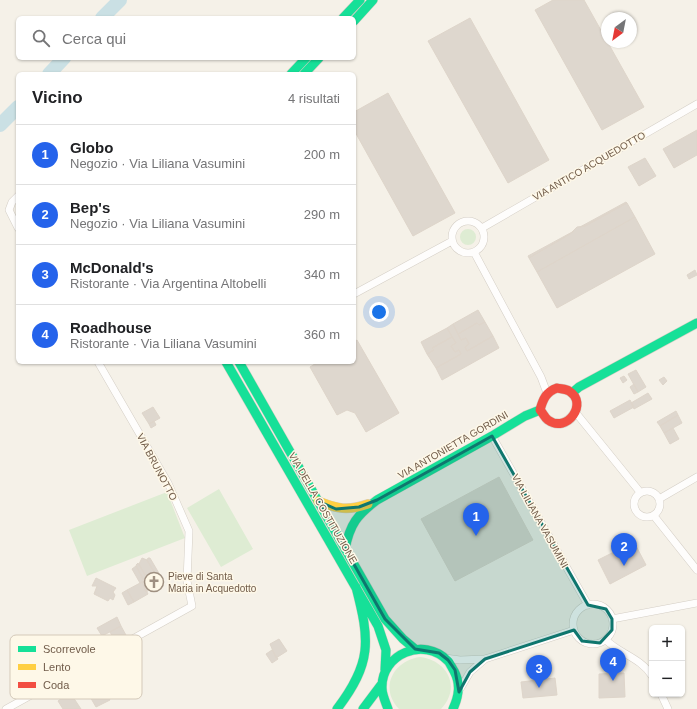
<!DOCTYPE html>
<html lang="it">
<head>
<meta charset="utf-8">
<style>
  :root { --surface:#fff; --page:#f6f6f6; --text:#202124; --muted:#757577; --line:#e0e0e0; --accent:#2563eb }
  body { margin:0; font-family:Helvetica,sans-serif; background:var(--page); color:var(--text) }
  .controls { position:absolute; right:12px; bottom:12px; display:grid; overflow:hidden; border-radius:6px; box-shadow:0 1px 3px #0004 }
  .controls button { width:36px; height:36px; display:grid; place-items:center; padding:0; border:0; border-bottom:1px solid var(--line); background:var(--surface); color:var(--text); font:20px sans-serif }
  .compass { position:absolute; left:601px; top:12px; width:36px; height:36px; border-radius:50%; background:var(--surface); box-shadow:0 1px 3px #0004; rotate:212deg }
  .you { position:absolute; left:379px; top:312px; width:14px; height:14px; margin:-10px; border:3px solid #fff; border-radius:50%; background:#1a73e8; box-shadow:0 0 0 6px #1a73e833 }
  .badge { display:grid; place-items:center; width:26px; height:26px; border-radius:50%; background:var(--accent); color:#fff; font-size:13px; font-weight:700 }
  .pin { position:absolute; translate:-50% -33px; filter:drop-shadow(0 1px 2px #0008) }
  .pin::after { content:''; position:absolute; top:21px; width:14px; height:12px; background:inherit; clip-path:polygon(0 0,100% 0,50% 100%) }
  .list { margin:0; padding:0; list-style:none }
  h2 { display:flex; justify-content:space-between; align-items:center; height:52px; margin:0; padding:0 16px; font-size:17px }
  h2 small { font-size:13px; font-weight:400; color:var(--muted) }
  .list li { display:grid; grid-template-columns:26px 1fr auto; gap:12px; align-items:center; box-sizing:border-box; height:60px; padding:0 16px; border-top:1px solid var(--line) }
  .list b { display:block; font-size:15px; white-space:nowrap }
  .list p { margin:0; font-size:13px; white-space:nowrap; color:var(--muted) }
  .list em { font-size:13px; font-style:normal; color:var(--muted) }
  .icon { flex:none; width:22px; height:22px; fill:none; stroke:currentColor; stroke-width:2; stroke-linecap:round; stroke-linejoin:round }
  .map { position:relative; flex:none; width:697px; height:709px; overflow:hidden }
  .search { position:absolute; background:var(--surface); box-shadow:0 1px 3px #0004; left:16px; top:16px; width:340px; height:44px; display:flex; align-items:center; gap:10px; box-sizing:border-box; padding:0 14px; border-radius:6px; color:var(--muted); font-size:15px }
  .panel { position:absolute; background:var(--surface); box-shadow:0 1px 3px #0004; left:16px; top:72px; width:340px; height:292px; border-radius:6px }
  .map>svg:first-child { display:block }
  .green { fill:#deecd3 }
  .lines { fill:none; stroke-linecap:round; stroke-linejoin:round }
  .river { stroke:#cae0e4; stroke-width:14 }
  .building { fill:#ded7ce; stroke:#ded5ca }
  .street-casing { stroke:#d4cec5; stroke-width:8 }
  .fast-casing { stroke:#d3cdc3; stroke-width:10 }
  .slow-casing { stroke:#d3cdc3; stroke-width:10 }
  .jam-casing { stroke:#d3cdc3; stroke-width:10 }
  .street { stroke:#fefdfc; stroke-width:7 }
  .fast { stroke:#16e098; stroke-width:9 }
  .slow { stroke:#ffcf43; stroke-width:9 }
  .jam { stroke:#f24e42; stroke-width:9 }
  .marked { fill:#0f766e; fill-opacity:0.2; stroke:#0f766e; stroke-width:3; stroke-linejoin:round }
  .labels { text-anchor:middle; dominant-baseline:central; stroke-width:3; stroke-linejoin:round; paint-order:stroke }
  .street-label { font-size:10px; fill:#715c4a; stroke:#fef8e8 }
  .poi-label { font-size:10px; fill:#715c4a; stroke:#fef8e8; text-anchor:start }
  .key { fill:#fef8e8; stroke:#d4c9b9; stroke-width:1 }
  .key-label { font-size:11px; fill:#715c4a }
</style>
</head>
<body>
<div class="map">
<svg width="697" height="709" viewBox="0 0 697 709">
  <rect width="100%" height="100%" fill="#f5f1e8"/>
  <path class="green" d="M460 237a8 8 0 1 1 16 0a8 8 0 1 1-16 0Z
    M219 489 253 549 221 567 187 508Z
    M167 492 185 538 87 576 69 530Z
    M420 657C447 660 462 687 441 709H399C379 688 393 661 420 657Z"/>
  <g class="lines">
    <path class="river" d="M102 18 120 0
      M49 74 64 58
      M0 125 18 107"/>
  </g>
  <path class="building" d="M553 0H584L644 107 602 130 535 10Z
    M470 18 549 160 508 183 428 41Z
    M388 93 455 213 413 236 354 130V112Z
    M697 130V155L674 168 663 149Z
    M645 158 656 176 639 186 628 167Z
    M626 202 627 203 585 226 580 227Z
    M627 203 635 217 537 272 529 258 570 234 577 227 585 226Z
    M635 217 655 254 557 308 537 272Z
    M574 231 570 234 529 258 528 256Z
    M695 270 697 275 689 279 687 275Z
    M381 307 384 312 376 317 373 312Z
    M478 310 485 322 479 325 477 323 458 334 453 324Z
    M485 322 493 336 467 351 465 347 469 344 466 338 461 340 458 334 477 323 479 325Z
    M453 324 461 340 466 338 469 344 465 347 467 351 493 336 499 348 442 380 436 368 461 354 459 350 455 352 451 346 456 343 447 328Z
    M447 328 452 337 432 348 434 350 427 354 421 342Z
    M452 337 456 343 451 346 455 352 459 350 461 354 436 368 427 354 434 350 432 348Z
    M357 340 399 413 366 432 355 413 347 410 337 415 310 367 318 362H354V342Z
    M636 370 646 387 638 392 628 374Z
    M624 376 627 380 623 383 620 378Z
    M664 377 667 381 663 385 659 380Z
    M634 384 638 392 634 394 630 387Z
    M648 393 652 399 634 409 631 403Z
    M630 400 634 407 614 418 610 411Z
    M153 407 160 418 149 424 142 413Z
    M676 411 678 415 660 426 657 422Z
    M678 415 682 423 664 433 660 426Z
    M154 421 156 425 151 428 149 424Z
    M673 428 679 439 670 444 664 433Z
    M499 477 533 540 455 581 421 519Z
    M634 542 646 565 610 584 598 560Z
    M142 558 147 560 157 577 149 582 139 564Z
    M148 558H150L160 575 157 577 147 560Z
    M138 563 149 582 147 583 148 585 145 587 142 582 144 581 136 565Z
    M136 566 144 581 140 583 132 569Z
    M96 578 116 588 113 592 115 595 113 600 110 598 108 601 94 594 97 586H92Z
    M142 582 148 594 134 602 127 590Z
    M148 585 151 589 146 592 144 587Z
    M127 590 134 602 128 605 122 593Z
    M117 617 121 626 102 636 97 628Z
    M121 626 127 637 116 643 110 632Z
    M279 639 287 651 276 658 270 644Z
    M272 650 278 659 272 663 266 654Z
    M624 673 625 697 599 698V674Z
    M555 678 557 695 523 698 521 682Z
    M103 687 110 700 96 707 89 695Z
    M67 689 75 700 81 709H63L58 701 62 698 60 695Z"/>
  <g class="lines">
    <g class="street-casing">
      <path id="street" d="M18 196 12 202 9 210 18 228
        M452 237a16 16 0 1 1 32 0a16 16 0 1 1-32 0Z
        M482 228 697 104
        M474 252 541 377 547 393
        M354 294 452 241
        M576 413 640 492
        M492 436 588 605
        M634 504a13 13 0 1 1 26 0a13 13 0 1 1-26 0Z
        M659 499 697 477
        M654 516 697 570
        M573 624a20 20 0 1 1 40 0a20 20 0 1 1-40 0Z
        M612 619 697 603
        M606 640C620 654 641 658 652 676
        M445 658 460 660 485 659 574 630
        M460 689 470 672 485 659
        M661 694 668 709
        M6 709 192 606 187 581 189 531 168 483 98 362"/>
    </g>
    <g class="fast-casing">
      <path id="fast" d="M343 18 360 0
        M354 21 373 0
        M291 74 306 58
        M304 74 319 58
        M226 362 378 626 386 650 385 670
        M239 362 385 619 403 639 415 649
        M572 393 579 387 697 323
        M345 549C350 524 357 515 377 500L492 436 525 416 540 410
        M337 709C372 663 370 641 356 587
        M363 709 381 685
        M388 709C386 703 382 695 382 688 381 654 424 636 448 661 450 663 452 668 454 671 461 684 459 696 453 709"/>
    </g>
    <g class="slow-casing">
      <path id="slow" d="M318 501C337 509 348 511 368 504"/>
    </g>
    <g class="jam-casing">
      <path id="jam" d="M557 388C561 389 566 389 569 391 589 403 567 434 548 420 545 418 543 413 540 410 543 399 546 392 557 388Z"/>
    </g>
    <use href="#street" class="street"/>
    <use href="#fast" class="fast"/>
    <use href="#slow" class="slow"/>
    <use href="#jam" class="jam"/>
  </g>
  <path class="marked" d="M492 436 588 605 606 609 612 619V630L600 643 582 641 574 630 485 659 470 672 459 692 455 670 448 660 439 653 415 649 385 619 318 501 336 509 359 507 377 500Z"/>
  <defs>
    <g id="church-ring" transform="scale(1)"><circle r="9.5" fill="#fef8e8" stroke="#9f9081" stroke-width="1.5"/><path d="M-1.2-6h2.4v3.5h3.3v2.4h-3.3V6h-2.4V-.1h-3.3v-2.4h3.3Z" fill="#9f9081"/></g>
  </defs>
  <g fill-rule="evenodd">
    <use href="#church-ring" x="154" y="582"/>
  </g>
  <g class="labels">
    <g class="street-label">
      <text transform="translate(589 166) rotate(-30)">VIA ANTICO ACQUEDOTTO</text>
      <text transform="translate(453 445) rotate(-30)">VIA ANTONIETTA GORDINI</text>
      <text transform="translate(157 467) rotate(62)">VIA BRUNOTTO</text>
      <text transform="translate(323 508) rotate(60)">VIA DELLA COSTITUZIONE</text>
      <text transform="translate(540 521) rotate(61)">VIA LILIANA VASUMINI</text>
    </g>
    <g class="poi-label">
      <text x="168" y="576">Pieve di Santa<tspan x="168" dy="12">Maria in Acquedotto</tspan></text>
    </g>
  </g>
  <rect x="10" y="635" width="132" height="64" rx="6" class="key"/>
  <rect x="18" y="646" width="18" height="6" fill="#16e098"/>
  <rect x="18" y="664" width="18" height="6" fill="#ffcf43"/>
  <rect x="18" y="682" width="18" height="6" fill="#f24e42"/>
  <g class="key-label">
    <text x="43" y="653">Scorrevole</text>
    <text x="43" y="671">Lento</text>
    <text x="43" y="689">Coda</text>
  </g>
</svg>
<div class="controls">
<button>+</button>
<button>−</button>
</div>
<svg class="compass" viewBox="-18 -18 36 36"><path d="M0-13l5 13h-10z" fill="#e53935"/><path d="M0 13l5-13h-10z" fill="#757577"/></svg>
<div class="you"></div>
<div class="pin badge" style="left:476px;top:536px">1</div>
<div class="pin badge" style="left:624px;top:566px">2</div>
<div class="pin badge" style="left:539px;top:688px">3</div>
<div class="pin badge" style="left:613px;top:681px">4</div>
<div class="search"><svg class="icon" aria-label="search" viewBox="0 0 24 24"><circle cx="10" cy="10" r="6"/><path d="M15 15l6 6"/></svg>Cerca qui</div>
<section class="panel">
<h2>Vicino<small>4 risultati</small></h2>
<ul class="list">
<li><span class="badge">1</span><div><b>Globo</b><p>Negozio · Via Liliana Vasumini</p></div><em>200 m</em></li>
<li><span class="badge">2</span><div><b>Bep's</b><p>Negozio · Via Liliana Vasumini</p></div><em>290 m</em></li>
<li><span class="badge">3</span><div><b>McDonald's</b><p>Ristorante · Via Argentina Altobelli</p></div><em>340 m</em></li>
<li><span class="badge">4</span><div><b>Roadhouse</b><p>Ristorante · Via Liliana Vasumini</p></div><em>360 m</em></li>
</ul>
</section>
</div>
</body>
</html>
